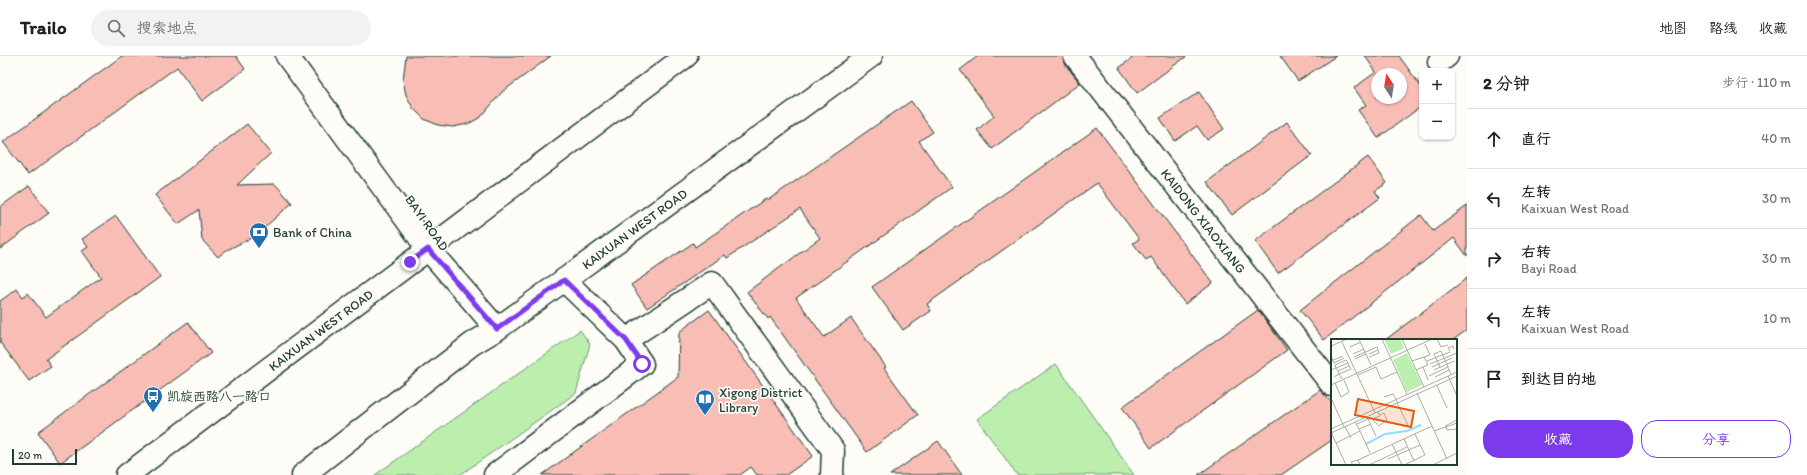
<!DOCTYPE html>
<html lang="zh">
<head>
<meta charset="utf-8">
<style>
  :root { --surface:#fff; --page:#f2f2f2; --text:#202124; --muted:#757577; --line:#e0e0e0; --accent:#7c3aed }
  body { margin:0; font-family:Itim,"LXGW WenKai TC",sans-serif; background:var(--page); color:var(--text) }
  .controls { position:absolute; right:12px; top:12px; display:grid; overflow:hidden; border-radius:8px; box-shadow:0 1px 3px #0004 }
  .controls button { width:36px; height:36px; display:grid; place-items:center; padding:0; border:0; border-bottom:1px solid var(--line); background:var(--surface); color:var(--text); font:20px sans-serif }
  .compass { position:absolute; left:1371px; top:12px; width:36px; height:36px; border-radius:50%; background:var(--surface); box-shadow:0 1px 3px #0004; rotate:348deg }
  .scale { position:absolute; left:12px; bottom:10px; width:65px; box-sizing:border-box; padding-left:4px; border:2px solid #1f3d34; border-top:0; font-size:11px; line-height:14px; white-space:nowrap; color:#1f3d34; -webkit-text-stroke:3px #fdfcf7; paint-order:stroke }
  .stop { position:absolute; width:12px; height:12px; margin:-9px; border:3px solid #7c3aed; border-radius:50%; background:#fff }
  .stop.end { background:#7c3aed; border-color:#fff; box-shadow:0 1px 4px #0008 }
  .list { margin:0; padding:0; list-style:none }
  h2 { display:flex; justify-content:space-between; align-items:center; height:52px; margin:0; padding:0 16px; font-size:17px }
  h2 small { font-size:13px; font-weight:400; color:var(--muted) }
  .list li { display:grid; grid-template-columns:26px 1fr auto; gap:12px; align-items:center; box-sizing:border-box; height:60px; padding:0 16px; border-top:1px solid var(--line) }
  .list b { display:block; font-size:15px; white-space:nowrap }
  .list p { margin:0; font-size:13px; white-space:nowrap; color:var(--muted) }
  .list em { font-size:13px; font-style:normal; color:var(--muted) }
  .actions { display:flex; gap:8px; padding:12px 16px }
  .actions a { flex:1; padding:9px 0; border:1px solid var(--accent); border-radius:16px; text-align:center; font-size:14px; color:var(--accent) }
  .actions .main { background:var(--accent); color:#fff }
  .icon { flex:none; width:22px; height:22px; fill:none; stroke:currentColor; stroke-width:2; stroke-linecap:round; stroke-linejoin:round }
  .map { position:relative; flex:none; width:1467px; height:419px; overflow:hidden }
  header { display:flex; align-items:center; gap:24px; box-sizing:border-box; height:56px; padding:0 20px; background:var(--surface); border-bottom:1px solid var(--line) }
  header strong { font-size:19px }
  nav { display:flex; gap:22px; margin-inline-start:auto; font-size:14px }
  .search { width:280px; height:36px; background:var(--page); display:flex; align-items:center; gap:10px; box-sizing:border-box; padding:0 14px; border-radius:22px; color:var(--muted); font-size:15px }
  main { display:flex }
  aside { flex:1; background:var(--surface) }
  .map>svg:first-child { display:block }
  .green { fill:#bceeae; stroke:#6e9671 }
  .building { fill:#f8bdb4; stroke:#1f3d34; fill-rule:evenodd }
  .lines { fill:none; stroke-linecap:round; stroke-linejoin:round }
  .minor-casing { stroke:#1f3d34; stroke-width:25 }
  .major-casing { stroke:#1f3d34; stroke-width:25 }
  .minor { stroke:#fdfcf7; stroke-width:22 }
  .major { stroke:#fdfcf7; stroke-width:22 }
  .route { stroke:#7c3aed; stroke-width:5 }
  .labels { text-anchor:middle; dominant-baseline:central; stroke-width:3.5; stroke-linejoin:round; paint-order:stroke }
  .street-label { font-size:13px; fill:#1f3d34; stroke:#fdfcf7 }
  .poi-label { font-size:13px; fill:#1f3d34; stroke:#fdfcf7; text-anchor:start }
  .inset-river { fill:none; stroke:#94ddf6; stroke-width:2 }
  .inset-road { fill:none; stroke:#a4b0a9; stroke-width:1 }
  .view { fill:#e8590c; fill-opacity:0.15; stroke:#e8590c; stroke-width:2 }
  .inset-edge { fill:none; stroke:#1f3d34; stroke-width:2 }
</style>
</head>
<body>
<header>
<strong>Trailo</strong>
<div class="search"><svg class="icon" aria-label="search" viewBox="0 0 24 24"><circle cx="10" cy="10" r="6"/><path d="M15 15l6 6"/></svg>搜索地点</div>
<nav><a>地图</a><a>路线</a><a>收藏</a></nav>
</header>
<main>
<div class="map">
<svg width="1467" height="419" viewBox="0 0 1467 419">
  <rect width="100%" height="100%" fill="#fdfcf7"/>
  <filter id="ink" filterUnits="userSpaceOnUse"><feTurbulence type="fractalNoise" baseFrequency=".025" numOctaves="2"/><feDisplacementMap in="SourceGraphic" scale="8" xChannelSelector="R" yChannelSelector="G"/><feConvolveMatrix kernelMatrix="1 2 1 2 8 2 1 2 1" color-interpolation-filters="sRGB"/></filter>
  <g filter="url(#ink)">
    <path class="green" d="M580 274 590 288 576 337 460 419H375Z
      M1056 308 1134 419H1017L977 363Z"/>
    <path class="building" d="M122 0H236L245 13 202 45 177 11 28 119 3 86Z
      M406 0H551L502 36 481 61 468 68 453 71 438 69 424 63 413 52 406 39 403 24Z
      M978 0H1063L1065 8 1080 27 992 93 977 74 994 60 960 14Z
      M1135 0H1187L1137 37 1119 12Z
      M1280 0H1336L1298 25Z
      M1365 0H1399L1422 32V50L1378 82 1358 54 1366 49 1354 32 1376 16ZM1377 18H1401V42H1377Z
      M1199 36 1224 73 1207 84 1197 70 1175 85 1160 62Z
      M911 45 933 76 919 85 952 131 796 242 824 281 851 262 886 311 884 312 918 359 867 396 770 261 768 263 747 236 820 182 800 153 727 202 725 199 647 252 631 229 693 187 695 191 767 142 768 144Z
      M1287 66 1312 99 1232 159 1207 126Z
      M247 68 271 97 237 129 275 128 292 147 255 180 225 195 218 201 202 184 199 154 178 168 155 139Z
      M1097 72 1213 227 1185 248 1151 201 1146 204 1133 187 1139 183 1097 127 927 248 931 255 903 274 872 231Z
      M1368 101 1387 127 1375 135 1380 142 1278 217 1255 185Z
      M29 130 49 157 0 193V151Z
      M1467 150V200L1454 182 1324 284 1300 254 1421 159 1433 175Z
      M116 160 160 221 46 303 51 310 29 325 0 286V245L17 233 23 241 28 237 46 261 101 221 82 195 88 191 82 183Z
      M1467 222V274L1453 284H1385Z
      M709 254 813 400 786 419H757L751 411 740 419H542L678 321 679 276Z
      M1258 254 1287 294 1151 392 1122 351Z
      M188 266 211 297 60 407 38 376Z
      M1320 334 1332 347V384L1281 419H1198Z
      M938 385 962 419H890Z"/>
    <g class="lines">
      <g class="minor-casing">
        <g id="minor">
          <path d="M287 0 428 193 497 273"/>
          <path id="s1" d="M1075 0 1332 329"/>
          <path d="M1439 6 1447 0"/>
          <path d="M626 284 712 227 833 394 832 419"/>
          <path d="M495 419 642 308 626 284 564 224"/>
        </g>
      </g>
      <g class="major-casing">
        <g id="major">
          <path id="s2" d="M127 419 686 0"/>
          <path id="s3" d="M303 419 472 288 497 273 564 224 871 0"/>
        </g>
      </g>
      <use href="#minor" class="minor"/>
      <use href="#major" class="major"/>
    </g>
  </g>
  <g class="lines" filter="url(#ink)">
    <path class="route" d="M410 206 428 193 497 273 564 224 626 284 642 308"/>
  </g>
  <defs>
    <g id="bank-pin" transform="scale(1)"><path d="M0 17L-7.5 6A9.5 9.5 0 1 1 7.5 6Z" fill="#1f6fb2" stroke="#fdfcf7"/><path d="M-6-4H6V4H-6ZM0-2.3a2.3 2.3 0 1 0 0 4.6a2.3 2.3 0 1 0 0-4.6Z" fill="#fff"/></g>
    <g id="bus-pin" transform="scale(1)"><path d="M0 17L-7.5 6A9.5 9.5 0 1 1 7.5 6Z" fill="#1f6fb2" stroke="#fdfcf7"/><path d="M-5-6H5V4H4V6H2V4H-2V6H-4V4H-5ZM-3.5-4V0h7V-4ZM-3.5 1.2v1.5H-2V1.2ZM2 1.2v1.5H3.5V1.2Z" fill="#fff"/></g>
    <g id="library-pin" transform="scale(1)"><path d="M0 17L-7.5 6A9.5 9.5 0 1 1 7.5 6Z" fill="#1f6fb2" stroke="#fdfcf7"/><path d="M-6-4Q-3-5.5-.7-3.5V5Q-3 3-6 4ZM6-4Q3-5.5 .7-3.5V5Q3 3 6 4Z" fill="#fff"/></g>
  </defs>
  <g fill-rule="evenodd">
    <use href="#bank-pin" x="259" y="176"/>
    <use href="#bus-pin" x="153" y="340"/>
    <use href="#library-pin" x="705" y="343"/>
  </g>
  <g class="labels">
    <g class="street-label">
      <text stroke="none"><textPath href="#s1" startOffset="209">KAIDONG XIAOXIANG</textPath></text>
      <text transform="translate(427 167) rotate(55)">BAYI ROAD</text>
      <text stroke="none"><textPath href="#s3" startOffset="413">KAIXUAN WEST ROAD</textPath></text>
      <text stroke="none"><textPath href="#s2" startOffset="242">KAIXUAN WEST ROAD</textPath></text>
    </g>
    <g class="poi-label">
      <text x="273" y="176">Bank of China</text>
      <text x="719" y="336">Xigong District<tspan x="719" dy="15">Library</tspan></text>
      <text x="167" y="340">凯旋西路八一路口</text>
    </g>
  </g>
  <g transform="translate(1331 283)">
    <rect width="126" height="126" fill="#fdfcf7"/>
    <path d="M53 0H69L73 9 60 15ZM76 14 91 46 76 53 62 21Z" fill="#bceeae"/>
    <path class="inset-river" d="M35 105 54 95 76 92 90 86"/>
    <path class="inset-road" d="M28 0 40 26M51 0 76 55M71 0 93 48M106 0 110 8 117 6M11 3 44 74M0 7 16 0M19 8 30 3M119 12 117 9 122 7 123 10M22 15 33 10M38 15 47 11 48 14 38 18M0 17 3 24 13 19M23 18 46 8 47 11M24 20 35 15M0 22 12 17M81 22 99 16 94 5M96 22 119 13M99 25 126 14M92 28 97 26 93 18M101 28 121 19M109 28 103 15 110 12 120 35M0 31 17 24M85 31 92 28 97 41M103 31 123 22M7 32 18 27M27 36 45 28 50 40 66 33M98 37 117 28M117 37 126 57M3 38 8 35 20 30 15 21 4 26 5 29 7 32 8 35 11 40M104 38 118 31M4 44 10 58 18 53 13 41M0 46 101 0M106 47 116 69M86 54 116 120M53 58 62 55 67 64M1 61 13 88M66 64 77 86M47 73 49 77 41 80 48 87 56 81 53 74 49 76M26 85 37 80 45 97M114 87 126 81M14 88 20 99M115 88 116 91 126 90M0 90 126 33M28 90 40 85M29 92 39 114M103 92 126 84M0 93 15 126M0 94 126 37M73 100 83 122M5 104 29 92 24 83M61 105 71 126M57 120 89 106M27 121 101 87M22 126 20 123 27 121 29 126M38 126 76 108M73 126 94 116 84 95M102 126 126 114"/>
    <path class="view" d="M27 60 83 72 80 88 24 76Z"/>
    <rect width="126" height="126" class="inset-edge"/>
  </g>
</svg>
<div class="controls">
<button>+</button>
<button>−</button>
</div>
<svg class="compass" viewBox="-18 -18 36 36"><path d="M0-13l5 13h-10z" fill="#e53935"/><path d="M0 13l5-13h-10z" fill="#757577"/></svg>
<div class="scale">20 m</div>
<div class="stop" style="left:642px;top:308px"></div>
<div class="stop end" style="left:410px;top:206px"></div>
</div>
<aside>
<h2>2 分钟<small>步行 · 110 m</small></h2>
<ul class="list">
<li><svg class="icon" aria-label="ahead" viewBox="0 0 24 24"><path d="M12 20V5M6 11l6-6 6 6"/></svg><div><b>直行</b></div><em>40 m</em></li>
<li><svg class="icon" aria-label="left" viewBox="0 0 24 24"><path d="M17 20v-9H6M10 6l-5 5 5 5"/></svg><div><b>左转</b><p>Kaixuan West Road</p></div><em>30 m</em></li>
<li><svg class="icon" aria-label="right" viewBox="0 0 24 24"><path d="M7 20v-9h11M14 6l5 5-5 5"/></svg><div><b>右转</b><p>Bayi Road</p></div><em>30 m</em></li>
<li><svg class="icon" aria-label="left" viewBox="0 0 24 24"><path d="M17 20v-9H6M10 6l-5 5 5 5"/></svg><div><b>左转</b><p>Kaixuan West Road</p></div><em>10 m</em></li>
<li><svg class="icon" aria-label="arrive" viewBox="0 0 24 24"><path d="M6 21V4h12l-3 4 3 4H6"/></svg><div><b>到达目的地</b></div></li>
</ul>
<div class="actions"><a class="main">收藏</a><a>分享</a></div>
</aside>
</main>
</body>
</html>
